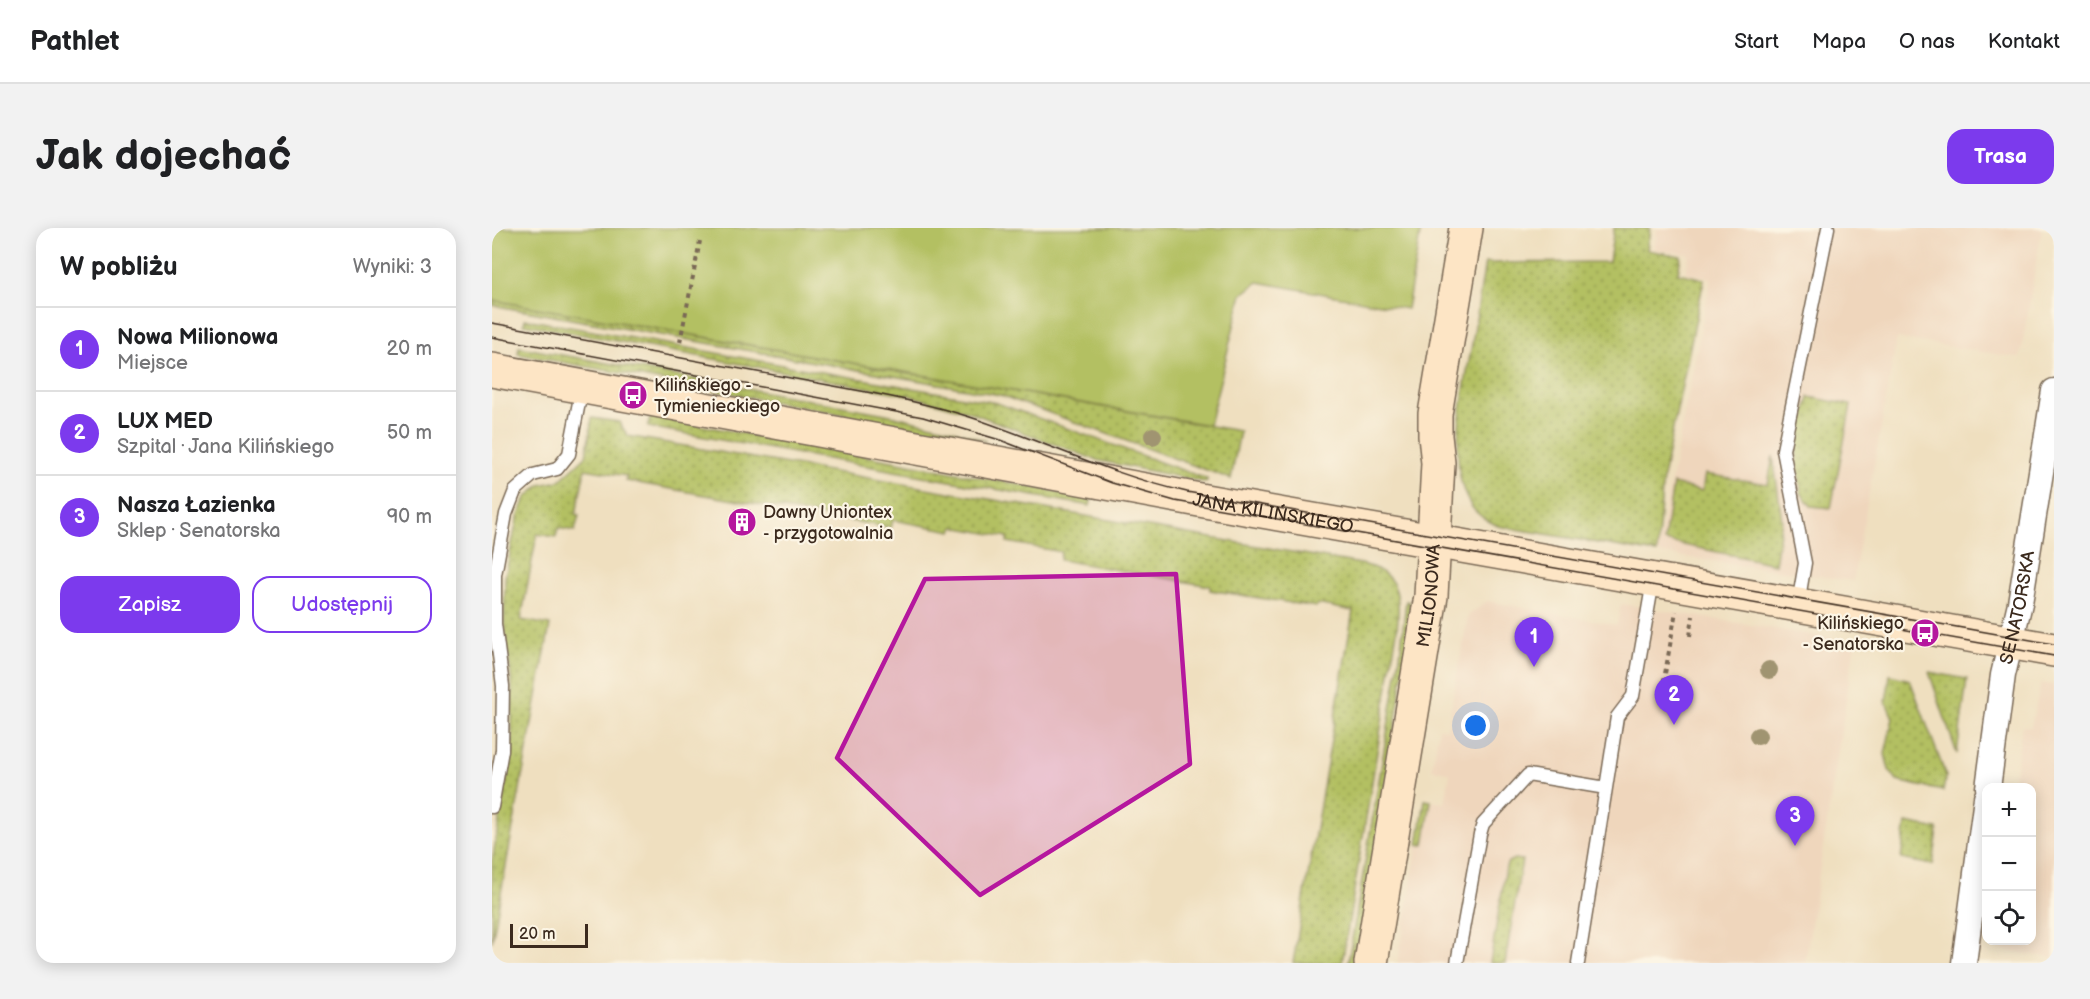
<!DOCTYPE html>
<html lang="pl">
<head>
<meta charset="utf-8">
<style>
  :root { --surface:#fff; --page:#f2f2f2; --text:#202124; --muted:#757577; --line:#e0e0e0; --accent:#7c3aed }
  body { margin:0; font-family:"Balsamiq Sans",sans-serif; background:var(--page); color:var(--text) }
  .controls { position:absolute; right:18px; bottom:18px; display:grid; overflow:hidden; border-radius:12px; box-shadow:0 3px 15px #0003 }
  .controls button { width:54px; height:54px; display:grid; place-items:center; padding:0; border:0; border-bottom:2px solid var(--line); background:var(--surface); color:var(--text); font:30px sans-serif }
  .scale { position:absolute; left:18px; bottom:15px; width:78px; box-sizing:border-box; padding-left:6px; border:3px solid #3b2a1e; border-top:0; font-size:16px; line-height:21px; white-space:nowrap; color:#3b2a1e; -webkit-text-stroke:4px #fcf5e5; paint-order:stroke }
  .you { position:absolute; left:984px; top:498px; width:21px; height:21px; margin:-15px; border:4px solid #fff; border-radius:50%; background:#1a73e8; box-shadow:0 0 0 9px #1a73e833 }
  .badge { display:grid; place-items:center; width:39px; height:39px; border-radius:50%; background:var(--accent); color:#fff; font-size:20px; font-weight:700 }
  .pin { position:absolute; translate:-50% -50px; filter:drop-shadow(0 2px 3px #0008) }
  .pin::after { content:''; position:absolute; top:32px; width:21px; height:18px; background:inherit; clip-path:polygon(0 0,100% 0,50% 100%) }
  .list { margin:0; padding:0; list-style:none }
  h2 { display:flex; justify-content:space-between; align-items:center; height:78px; margin:0; padding:0 24px; font-size:26px }
  h2 small { font-size:20px; font-weight:400; color:var(--muted) }
  .list li { display:grid; grid-template-columns:39px 1fr auto; gap:18px; align-items:center; box-sizing:border-box; height:84px; padding:0 24px; border-top:2px solid var(--line) }
  .list b { display:block; font-size:22px; white-space:nowrap }
  .list p { margin:0; font-size:20px; white-space:nowrap; color:var(--muted) }
  .list em { font-size:20px; font-style:normal; color:var(--muted) }
  .actions { display:flex; gap:12px; padding:18px 24px }
  .actions a { flex:1; padding:14px 0; border:2px solid var(--accent); border-radius:18px; text-align:center; font-size:21px; color:var(--accent) }
  .actions .main { background:var(--accent); color:#fff }
  .icon { flex:none; width:33px; height:33px; fill:none; stroke:currentColor; stroke-width:2; stroke-linecap:round; stroke-linejoin:round }
  .map { position:relative; flex:none; width:1562px; height:735px; overflow:hidden; border-radius:18px }
  header { display:flex; align-items:center; gap:36px; box-sizing:border-box; height:84px; padding:0 30px; background:var(--surface); border-bottom:2px solid var(--line) }
  header strong { font-size:28px }
  nav { display:flex; gap:33px; margin-inline-start:auto; font-size:21px }
  .intro { display:flex; align-items:center; justify-content:space-between; box-sizing:border-box; height:144px; padding:0 36px }
  h1 { margin:0; font-size:42px }
  .button { padding:15px 27px; border-radius:18px; background:var(--accent); color:#fff; font-size:21px; font-weight:700 }
  main { display:flex; gap:36px; padding:0 36px }
  aside { flex:1; background:var(--surface); border-radius:18px; box-shadow:0 3px 15px #0003 }
  .map>svg:first-child { display:block }
  .built { fill:#efd6bc }
  .grass { fill:url(#grass-dots); stroke:#777540; stroke-width:1.5 }
  .garden { fill:url(#garden-furrows); stroke:#777540; stroke-width:1.5 }
  .pitch { fill:#b3c062; stroke:#777540; stroke-width:1.5 }
  .lines { fill:none; stroke-linecap:round; stroke-linejoin:round }
  .lane-casing { stroke:#7a6956; stroke-width:15 }
  .street-casing { stroke:#7a6956; stroke-width:27 }
  .secondary-casing { stroke:#7a6956; stroke-width:36 }
  .path { stroke:#7a6956; stroke-width:4; stroke-dasharray:4.5 4.5; stroke-linecap:butt }
  .lane { stroke:#fff; stroke-width:12 }
  .street { stroke:#fff; stroke-width:24 }
  .secondary { stroke:#fde5c5; stroke-width:33 }
  .tram { stroke:#3b2a1e; stroke-width:1.5 }
  .tree { fill:#a09471 }
  .marked { fill:#b5179e; fill-opacity:0.2; stroke:#b5179e; stroke-width:4.5; stroke-linejoin:round }
  .labels { text-anchor:middle; dominant-baseline:central; stroke-width:4.5; stroke-linejoin:round; paint-order:stroke }
  .poi-label { font-size:18px; fill:#3b2a1e; stroke:#fcf5e5; text-anchor:start }
  .street-label { font-size:18px; fill:#3b2a1e; stroke:#fcf5e5 }
</style>
</head>
<body>
<header>
<strong>Pathlet</strong>
<nav><a>Start</a><a>Mapa</a><a>O nas</a><a>Kontakt</a></nav>
</header>
<div class="intro"><h1>Jak dojechać</h1><a class="button">Trasa</a></div>
<main>
<aside>
<h2>W pobliżu<small>Wyniki: 3</small></h2>
<ul class="list">
<li><span class="badge">1</span><div><b>Nowa Milionowa</b><p>Miejsce</p></div><em>20 m</em></li>
<li><span class="badge">2</span><div><b>LUX MED</b><p>Szpital · Jana Kilińskiego</p></div><em>50 m</em></li>
<li><span class="badge">3</span><div><b>Nasza Łazienka</b><p>Sklep · Senatorska</p></div><em>90 m</em></li>
</ul>
<div class="actions"><a class="main">Zapisz</a><a>Udostępnij</a></div>
</aside>
<div class="map">
<svg width="1562" height="735" viewBox="0 0 1562 735">
  <defs>
    <pattern id="grass-dots" width="8" height="8" patternUnits="userSpaceOnUse" patternTransform="scale(1.5)"><rect width="8" height="8" fill="#b3c062"/><path d="M2 2h.1M6 6h.1" fill="none" stroke="#939c50" stroke-width="1.8" stroke-linecap="round"/></pattern>
    <pattern id="garden-furrows" width="10" height="10" patternUnits="userSpaceOnUse" patternTransform="scale(1.5)"><rect width="10" height="10" fill="#b3c062"/><path d="M-1 1l2-2M0 10L10 0M9 11l2-2" fill="none" stroke="#939c50"/></pattern>
  </defs>
  <rect width="100%" height="100%" fill="#fcf5e5"/>
  <filter id="ink" filterUnits="userSpaceOnUse"><feTurbulence type="fractalNoise" baseFrequency=".0167" numOctaves="2"/><feDisplacementMap in="SourceGraphic" scale="12" xChannelSelector="R" yChannelSelector="G"/><feConvolveMatrix kernelMatrix="1 2 1 2 8 2 1 2 1" color-interpolation-filters="sRGB"/></filter>
  <filter id="wash" filterUnits="userSpaceOnUse"><feTurbulence type="fractalNoise" baseFrequency=".008" numOctaves="4" result="noise"/><feDisplacementMap in="SourceGraphic" scale="24" xChannelSelector="R" yChannelSelector="G"/><feGaussianBlur stdDeviation="1.35" result="paint"/><feColorMatrix in="noise" values="0 0 0 0 0 0 0 0 0 0 0 0 0 0 0 0 0 1.4 0 .05"/><feComposite in="paint" operator="in"/></filter>
  <g filter="url(#wash)">
    <rect width="100%" height="100%" fill="#efdfbf"/>
    <path class="built" d="M1165 0H1550L1528 130 1405 110 1361 353 1165 325 1219 50 1194 45 1197 26 1162 21Z
      M995 373 1125 397 1129 376 1363 414 1313 735H906L933 572 953 575 958 545 940 541 947 500 955 501 976 388Z
      M1549 455 1562 457V730L1499 720 1500 713 1540 712V560L1521 559 1530 498 1539 499Z"/>
    <path class="grass" d="M1122 0H1158L1155 22 1189 28 1186 45 1212 51 1171 249 1165 325 1006 298C995 293 984 287 978 276 954 238 972 163 979 122 984 93 988 64 993 35L1117 34Z
      M0 72 748 203 739 251 508 167 0 77Z
      M33 91 505 175 715 251V253L712 254 604 232 478 184 416 167 32 96Z
      M27 119 394 186 458 201 494 213 26 126Z
      M1317 169 1359 177 1339 280 1319 278 1309 265 1304 224Z
      M158 188 600 270 598 278 156 199Z
      M100 190 127 194 136 208 869 336C909 344 908 370 905 403L850 735H801L861 383 825 376 824 379 718 362V358L568 332 569 324 515 314 516 309 462 299 460 303 401 292 399 300 134 253 135 248 93 241 84 286 87 287 83 303 66 300 64 309 45 306 29 392 58 397 0 714V633L20 521V457L12 394 13 349 25 292 34 270 48 257 67 253 94 228Z
      M1281 228 1290 292 1283 336 1172 313 1181 256 1210 263 1213 246 1276 256Z
      M914 373 918 374 916 415 866 735H856L908 428Z
      M1437 444 1475 451 1465 526Z
      M1398 447 1418 452 1454 548 1451 563 1405 553 1397 542 1393 526 1401 490 1394 474Z
      M1414 595 1446 601 1441 637 1409 631Z
      M1022 631 1030 632 1013 735H998L1014 639 1016 634Z"/>
    <path class="garden" d="M933 572 939 573 932 617H926Z"/>
    <path class="pitch" d="M0 0H929L915 81 766 54 750 66 717 197 0 72Z"/>
  </g>
  <g filter="url(#ink)">
    <g class="lines">
      <g class="lane-casing">
        <path id="lane" d="M1306 376 1313 335 1291 222 1336 0
          M0 579 10 522 11 458 3 396V347L14 286 23 263 41 247 65 241 77 226 90 159
          M965 735 988 606 991 596 1036 547 1114 560 1125 489 1141 468 1161 353
          M1086 735 1114 560"/>
      </g>
      <g class="street-casing">
        <g id="street">
          <path id="s1" d="M1496 560 1511 447 1528 375 1562 163"/>
          <path d="M1472 735 1494 570"/>
        </g>
      </g>
      <g class="secondary-casing">
        <g id="secondary">
          <path id="s2" d="M0 142 713 273 1562 422"/>
          <path id="s3" d="M879 735 939 368 946 235 943 208V186L974 0"/>
        </g>
      </g>
      <path class="path" d="M188 114 208 13
        M1198 408 1201 388
        M1170 463 1184 383"/>
      <use href="#lane" class="lane"/>
      <use href="#street" class="street"/>
      <use href="#secondary" class="secondary"/>
      <path class="tram" d="M0 95 380 165C416 172 452 180 487 192 557 216 623 248 695 264L1562 416
        M0 109 431 189 508 212 620 255 683 273 1562 428"/>
    </g>
    <g class="tree">
      <circle cx="661" cy="208" r="9"/>
      <circle cx="1277" cy="442" r="9"/>
      <circle cx="1266" cy="508" r="9"/>
    </g>
  </g>
  <path class="marked" d="M684 346 698 536 488 667 345 530 433 351Z"/>
  <defs>
    <g id="bus-disc" transform="scale(1.5)"><circle r="9.5" fill="#b5179e" stroke="#fcf5e5"/><path d="M-5-6H5V4H4V6H2V4H-2V6H-4V4H-5ZM-3.5-4V0h7V-4ZM-3.5 1.2v1.5H-2V1.2ZM2 1.2v1.5H3.5V1.2Z" fill="#fff"/></g>
    <g id="building-disc" transform="scale(1.5)"><circle r="9.5" fill="#b5179e" stroke="#fcf5e5"/><path d="M-4-6H4V6H1V3H-1V6H-4ZM-2.5-4.3h1.7v1.8h-1.7ZM.8-4.3h1.7v1.8H.8ZM-2.5-1h1.7V.8h-1.7ZM.8-1h1.7V.8H.8Z" fill="#fff"/></g>
  </defs>
  <g fill-rule="evenodd">
    <use href="#bus-disc" x="141" y="167"/>
    <use href="#building-disc" x="250" y="294"/>
    <use href="#bus-disc" x="1433" y="405"/>
  </g>
  <g class="labels">
    <g class="poi-label">
      <text x="162" y="157">Kilińskiego -<tspan x="162" dy="21">Tymienieckiego</tspan></text>
      <text x="271" y="284">Dawny Uniontex<tspan x="271" dy="21">- przygotowalnia</tspan></text>
      <text x="1412" y="395" text-anchor="end">Kilińskiego<tspan x="1412" dy="21">- Senatorska</tspan></text>
    </g>
    <g class="street-label">
      <text stroke="none"><textPath href="#s2" startOffset="794">JANA KILIŃSKIEGO</textPath></text>
      <text stroke="none"><textPath href="#s3" startOffset="372">MILIONOWA</textPath></text>
      <text stroke="none"><textPath href="#s1" startOffset="183">SENATORSKA</textPath></text>
    </g>
  </g>
</svg>
<div class="controls">
<button>+</button>
<button>−</button>
<button><svg class="icon" aria-label="locate" viewBox="0 0 24 24"><circle cx="12" cy="12" r="6"/><path d="M12 2v4M12 18v4M2 12h4M18 12h4"/></svg></button>
</div>
<div class="scale">20 m</div>
<div class="you"></div>
<div class="pin badge" style="left:1042px;top:439px">1</div>
<div class="pin badge" style="left:1182px;top:497px">2</div>
<div class="pin badge" style="left:1303px;top:618px">3</div>
</div>
</main>
</body>
</html>
